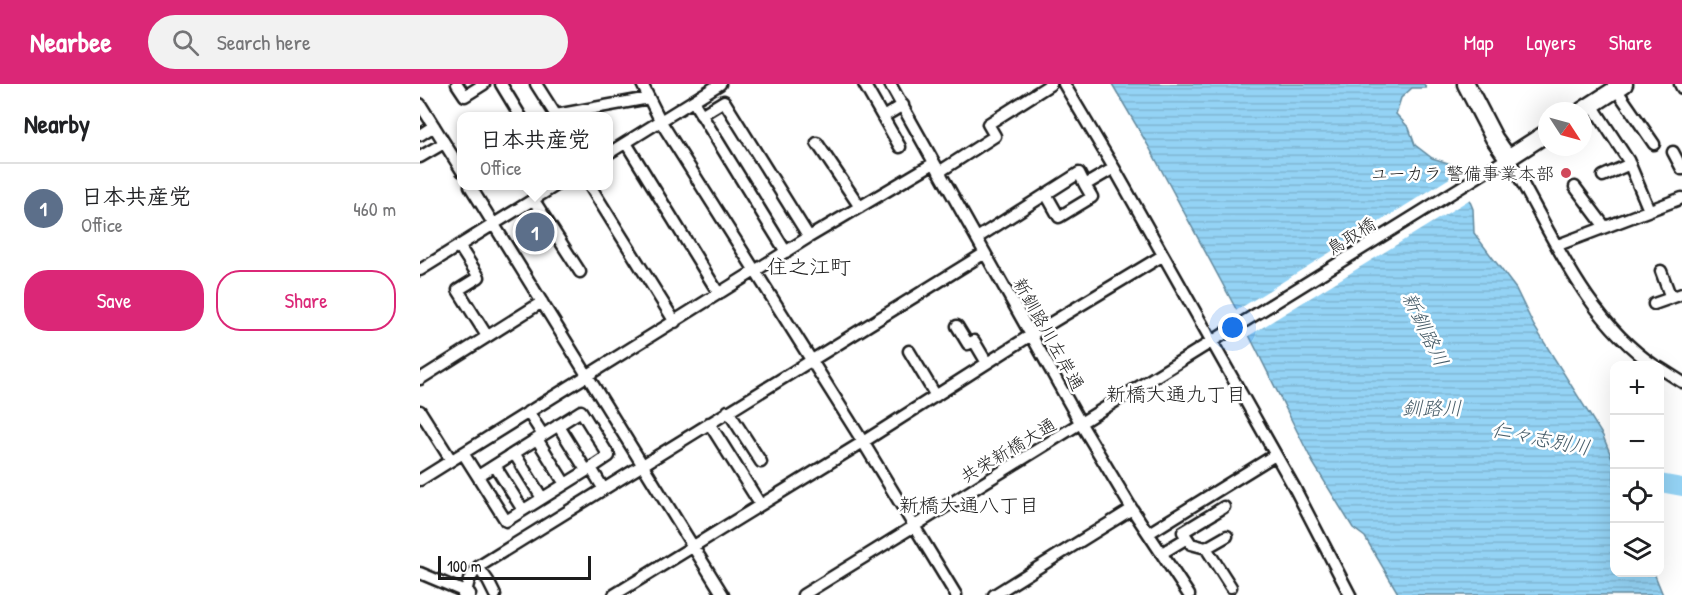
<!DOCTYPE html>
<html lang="en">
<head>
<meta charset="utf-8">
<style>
  :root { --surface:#fff; --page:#f2f2f2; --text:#202124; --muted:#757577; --line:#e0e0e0; --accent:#db2777 }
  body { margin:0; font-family:"Patrick Hand","Klee One",sans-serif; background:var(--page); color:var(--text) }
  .controls { position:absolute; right:18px; bottom:18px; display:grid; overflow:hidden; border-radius:12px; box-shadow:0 6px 24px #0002 }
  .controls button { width:54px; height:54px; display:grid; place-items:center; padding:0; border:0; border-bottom:2px solid var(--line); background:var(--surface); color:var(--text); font:30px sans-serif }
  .compass { position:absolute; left:1118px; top:18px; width:54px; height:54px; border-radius:50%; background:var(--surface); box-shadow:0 6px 24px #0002; rotate:126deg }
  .scale { position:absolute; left:18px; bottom:15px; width:153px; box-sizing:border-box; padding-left:6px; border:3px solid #1c1c1c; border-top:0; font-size:16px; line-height:21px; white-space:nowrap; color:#1c1c1c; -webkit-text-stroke:4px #fff; paint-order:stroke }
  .you { position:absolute; left:813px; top:244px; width:21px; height:21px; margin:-15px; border:4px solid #fff; border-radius:50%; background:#1a73e8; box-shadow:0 0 0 9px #1a73e833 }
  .badge { display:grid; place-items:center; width:39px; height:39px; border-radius:50%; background:var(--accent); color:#fff; font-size:20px; font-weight:700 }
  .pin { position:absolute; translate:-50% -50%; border:3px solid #fff; box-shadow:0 2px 6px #0006 }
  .popup { position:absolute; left:37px; top:28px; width:156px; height:78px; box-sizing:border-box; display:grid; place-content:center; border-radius:12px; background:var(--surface); filter:drop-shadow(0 2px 4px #0005); font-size:20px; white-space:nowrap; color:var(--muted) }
  .popup b { font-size:22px; color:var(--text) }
  .popup::after { content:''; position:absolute; left:50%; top:100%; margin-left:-12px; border:12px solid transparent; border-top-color:var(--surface) }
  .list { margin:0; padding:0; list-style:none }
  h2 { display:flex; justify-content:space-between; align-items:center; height:78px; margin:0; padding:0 24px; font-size:26px }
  h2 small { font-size:20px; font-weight:400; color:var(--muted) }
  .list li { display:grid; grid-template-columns:39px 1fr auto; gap:18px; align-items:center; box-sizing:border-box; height:90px; padding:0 24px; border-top:2px solid var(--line) }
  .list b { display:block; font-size:22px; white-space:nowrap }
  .list p { margin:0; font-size:20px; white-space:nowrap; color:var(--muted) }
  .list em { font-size:20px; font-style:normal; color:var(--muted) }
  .actions { display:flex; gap:12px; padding:18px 24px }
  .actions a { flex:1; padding:14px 0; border:2px solid var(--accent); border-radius:24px; text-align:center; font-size:21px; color:var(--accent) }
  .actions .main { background:var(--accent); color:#fff }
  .icon { flex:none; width:33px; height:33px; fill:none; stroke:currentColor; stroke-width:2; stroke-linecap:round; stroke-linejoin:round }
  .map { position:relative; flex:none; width:1262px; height:511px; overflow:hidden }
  header { display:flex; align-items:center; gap:36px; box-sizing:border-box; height:84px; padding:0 30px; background:var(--accent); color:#fff }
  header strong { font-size:28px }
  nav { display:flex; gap:33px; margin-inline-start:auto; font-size:21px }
  .search { width:420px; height:54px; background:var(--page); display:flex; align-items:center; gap:15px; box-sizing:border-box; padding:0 21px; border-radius:33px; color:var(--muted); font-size:22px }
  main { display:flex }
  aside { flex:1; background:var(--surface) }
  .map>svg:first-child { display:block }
  .water { fill:url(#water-rules); stroke:#648a9e; stroke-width:1.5 }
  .pier { fill:#fff }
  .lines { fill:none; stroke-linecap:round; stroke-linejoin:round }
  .river { stroke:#94d3f5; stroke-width:18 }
  .minor-casing { stroke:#1c1c1c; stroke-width:15 }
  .highway-casing { stroke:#1c1c1c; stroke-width:21 }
  .minor { stroke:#fff; stroke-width:10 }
  .highway { stroke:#fff; stroke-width:16 }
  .poi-dot { fill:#d1495b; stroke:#fff; stroke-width:2 }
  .labels { text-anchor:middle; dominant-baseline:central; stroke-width:5; stroke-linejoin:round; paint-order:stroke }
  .poi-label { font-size:18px; fill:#1c1c1c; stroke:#fff; text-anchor:end }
  .street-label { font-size:18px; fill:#1c1c1c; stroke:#fff }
  .water-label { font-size:20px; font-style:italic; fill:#465c68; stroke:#fff }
  .neighbourhood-label { font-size:20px; fill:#1c1c1c; stroke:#fff }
  .quarter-label { font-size:21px; fill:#1c1c1c; stroke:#fff }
</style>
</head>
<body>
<header>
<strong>Nearbee</strong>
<div class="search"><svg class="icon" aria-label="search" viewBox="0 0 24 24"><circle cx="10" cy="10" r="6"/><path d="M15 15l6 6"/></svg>Search here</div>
<nav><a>Map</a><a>Layers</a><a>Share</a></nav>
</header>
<main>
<aside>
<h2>Nearby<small></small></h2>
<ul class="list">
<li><span class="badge" style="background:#5c6f8a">1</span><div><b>日本共産党</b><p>Office</p></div><em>460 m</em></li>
</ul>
<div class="actions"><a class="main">Save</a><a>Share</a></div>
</aside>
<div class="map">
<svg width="1262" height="511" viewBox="0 0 1262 511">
  <defs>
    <pattern id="water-rules" width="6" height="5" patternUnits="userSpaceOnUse" patternTransform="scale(1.5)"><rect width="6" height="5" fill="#94d3f5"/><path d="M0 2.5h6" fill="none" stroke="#7fb5d1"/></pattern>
  </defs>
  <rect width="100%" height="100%" fill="#fff"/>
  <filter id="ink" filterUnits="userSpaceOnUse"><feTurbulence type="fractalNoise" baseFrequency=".0167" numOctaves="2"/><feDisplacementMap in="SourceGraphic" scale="12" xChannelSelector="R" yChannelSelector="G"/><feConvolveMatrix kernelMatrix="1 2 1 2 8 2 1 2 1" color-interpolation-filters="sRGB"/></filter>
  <g filter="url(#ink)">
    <path class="water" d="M692 0H1004L1006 4H992L981 14 976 30 989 44 995 61 1012 74 1035 81 1053 125 1054 149 1096 205 1114 242 1183 352 1194 379V488L1234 489 1243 511H979L945 453 933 444 893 379 816 225 729 63Z"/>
    <path class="pier" d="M1041 87 1052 114 827 253 814 228Z"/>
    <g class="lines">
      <path class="river" d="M1240 399 1262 403"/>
      <g class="minor-casing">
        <path id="minor" d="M37 0 45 12 64 0
          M81 0 101 33
          M116 0 137 33
          M222 0 241 38 443 358 536 511
          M444 0 480 63
          M470 0 661 340 712 425 769 511
          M644 0 694 84 874 403 930 511
          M1260 0 1262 4
          M1196 5 1234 60
          M273 17 366 168
          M0 20 42 87
          M1172 21 1208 76 1229 126
          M136 31 229 14
          M281 31 304 17 389 153
          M463 33 483 21
          M0 51 14 42
          M206 59 299 210
          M397 59 440 123
          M1253 68 1262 85
          M189 69 300 0
          M0 73 24 59
          M519 88 575 52 568 40 631 0
          M1183 92 1210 80
          M50 102 303 511
          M170 102 255 238
          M1155 103 1185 143
          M626 110 639 133 672 113 665 101
          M113 115 160 188
          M557 154 659 89 665 101 694 84
          M1138 161 1262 114
          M39 162 59 193 38 206 67 252
          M0 186 135 102
          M1241 187 1251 214 1262 210
          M1234 220 1251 214
          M537 242 548 260 554 257 567 279
          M489 267 516 312
          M1240 284 1262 298
          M0 295 122 218
          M0 327 31 376
          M308 327 341 378
          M108 328 123 351
          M289 339 340 420
          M138 341 166 386
          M117 355 145 400
          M43 369 86 437 171 384 183 404
          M94 369 122 414
          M75 382 103 426
          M58 392 161 327 189 372 171 384
          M0 396 389 153 514 79
          M729 449 855 371
          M807 452 786 464 811 503
          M786 464 771 460 763 448 804 423
          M742 469 767 454
          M58 483 68 497 75 511
          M0 489 50 510
          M43 511 46 508 49 496 58 483 565 169
          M194 511 443 358 611 251 742 172
          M383 511 1088 74C1131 146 1163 233 1235 282
          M574 511 712 425"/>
      </g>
      <g class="highway-casing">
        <path id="highway" d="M1046 0 1074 54 1088 74 1127 49
          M1162 27 1204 0"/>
      </g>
      <use href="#minor" class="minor"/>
      <use href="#highway" class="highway"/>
    </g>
  </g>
  <circle class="poi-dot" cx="1146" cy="89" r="6"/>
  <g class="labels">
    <g class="poi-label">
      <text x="1134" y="89">ユーカラ 警備事業本部</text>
    </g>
    <g class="street-label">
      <text transform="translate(931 152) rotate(-32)">鳥取橋</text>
      <text transform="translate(629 250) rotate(61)">新釧路川左岸通</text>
      <text transform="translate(588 366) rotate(-31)">共栄新橋大通</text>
    </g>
    <g class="water-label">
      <text transform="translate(1006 245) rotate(64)">新釧路川</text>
      <text x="1012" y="323">釧路川</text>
      <text transform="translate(1121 354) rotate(11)">仁々志別川</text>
    </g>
    <g class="neighbourhood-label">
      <text x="756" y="309">新橋大通九丁目</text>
      <text x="549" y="420">新橋大通八丁目</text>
    </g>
    <g class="quarter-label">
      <text x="389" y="182">住之江町</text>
    </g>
  </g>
</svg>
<div class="controls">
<button>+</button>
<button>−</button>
<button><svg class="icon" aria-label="locate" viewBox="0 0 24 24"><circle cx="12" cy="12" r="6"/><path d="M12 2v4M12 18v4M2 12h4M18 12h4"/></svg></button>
<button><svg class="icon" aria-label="layers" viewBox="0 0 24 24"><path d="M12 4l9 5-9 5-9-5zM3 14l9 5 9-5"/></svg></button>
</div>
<svg class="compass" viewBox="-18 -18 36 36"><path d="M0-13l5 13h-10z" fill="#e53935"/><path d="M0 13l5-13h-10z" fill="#757577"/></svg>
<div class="scale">100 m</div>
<div class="you"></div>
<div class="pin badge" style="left:115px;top:148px;background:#5c6f8a">1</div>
<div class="popup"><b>日本共産党</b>Office</div>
</div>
</main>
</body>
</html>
